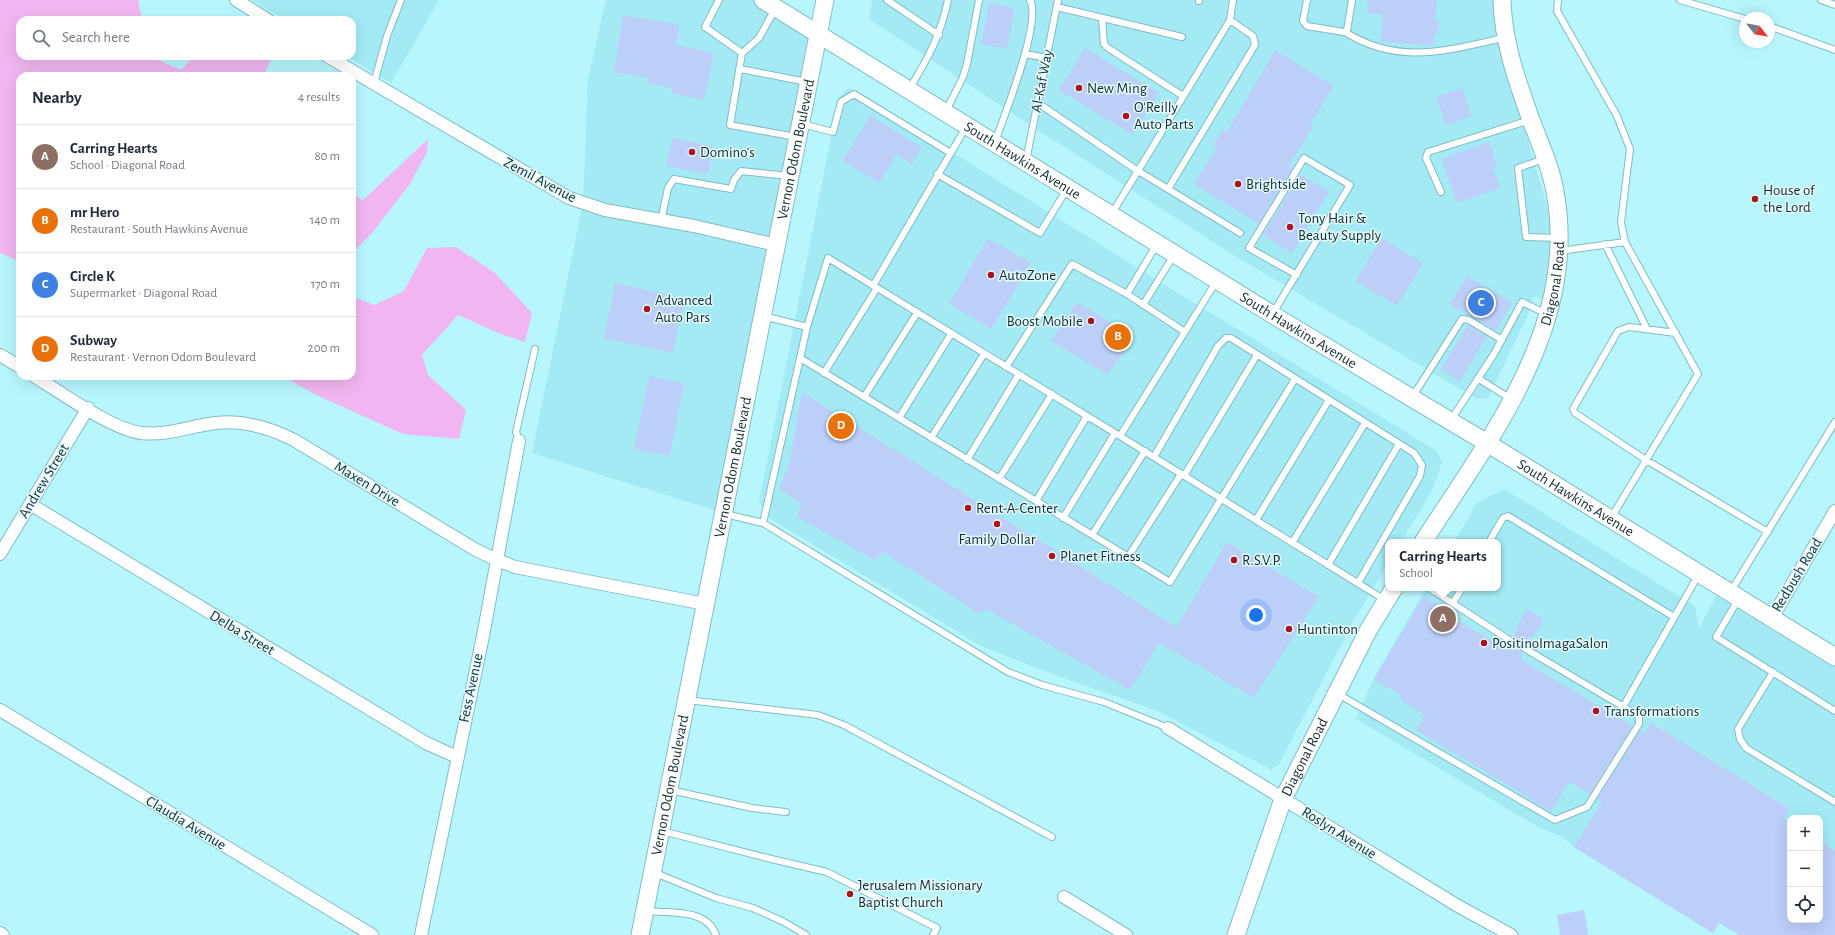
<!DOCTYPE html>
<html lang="en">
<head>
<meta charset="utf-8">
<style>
  :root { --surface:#fff; --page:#f2f2f3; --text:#1f2937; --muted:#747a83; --line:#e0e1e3; --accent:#a8141b }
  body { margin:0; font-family:"Alegreya Sans",sans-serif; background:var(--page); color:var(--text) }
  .controls { position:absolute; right:12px; bottom:12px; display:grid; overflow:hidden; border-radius:8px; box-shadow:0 4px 16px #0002 }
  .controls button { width:36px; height:36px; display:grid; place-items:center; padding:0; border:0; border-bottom:1px solid var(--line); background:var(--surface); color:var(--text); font:20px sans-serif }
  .compass { position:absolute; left:1739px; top:12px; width:36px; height:36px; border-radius:50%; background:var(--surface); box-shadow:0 4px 16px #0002; rotate:121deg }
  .you { position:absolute; left:1256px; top:615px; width:14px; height:14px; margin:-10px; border:3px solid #fff; border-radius:50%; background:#1a73e8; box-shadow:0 0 0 6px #1a73e833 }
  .badge { display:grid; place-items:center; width:26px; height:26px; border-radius:50%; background:var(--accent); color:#fff; font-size:13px; font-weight:700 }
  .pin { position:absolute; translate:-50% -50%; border:2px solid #fff; box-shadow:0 1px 4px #0006 }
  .popup { position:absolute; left:1385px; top:539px; width:116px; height:52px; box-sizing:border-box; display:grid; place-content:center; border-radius:8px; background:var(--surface); filter:drop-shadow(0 1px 3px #0005); font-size:13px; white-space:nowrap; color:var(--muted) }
  .popup b { font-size:15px; color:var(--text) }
  .popup::after { content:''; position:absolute; left:50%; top:100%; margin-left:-8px; border:8px solid transparent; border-top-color:var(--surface) }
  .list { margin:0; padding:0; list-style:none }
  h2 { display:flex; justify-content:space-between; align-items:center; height:52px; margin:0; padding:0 16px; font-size:17px }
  h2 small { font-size:13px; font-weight:400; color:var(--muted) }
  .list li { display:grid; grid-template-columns:26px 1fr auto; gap:12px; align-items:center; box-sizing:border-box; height:64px; padding:0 16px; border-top:1px solid var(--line) }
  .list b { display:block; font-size:15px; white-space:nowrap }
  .list p { margin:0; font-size:13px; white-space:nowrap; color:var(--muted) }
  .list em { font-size:13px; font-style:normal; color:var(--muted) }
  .icon { flex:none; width:22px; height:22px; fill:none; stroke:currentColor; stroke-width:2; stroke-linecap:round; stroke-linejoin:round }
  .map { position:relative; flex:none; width:1835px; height:935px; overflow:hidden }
  .search { position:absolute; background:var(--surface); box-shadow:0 4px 16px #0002; left:16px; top:16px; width:340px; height:44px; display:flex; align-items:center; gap:10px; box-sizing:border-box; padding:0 14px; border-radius:12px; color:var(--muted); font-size:15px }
  .panel { position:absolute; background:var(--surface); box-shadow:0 4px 16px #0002; left:16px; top:72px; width:340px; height:308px; border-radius:12px }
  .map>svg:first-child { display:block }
  .built { fill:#a3eaf4; fill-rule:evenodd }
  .green { fill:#f1b6f1 }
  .building { fill:#bccff9 }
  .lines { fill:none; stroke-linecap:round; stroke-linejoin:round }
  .lane-casing { stroke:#80bcc4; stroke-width:8 }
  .street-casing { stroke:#80bcc4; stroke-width:14 }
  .secondary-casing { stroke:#80bcc4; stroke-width:19 }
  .lane { stroke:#fff; stroke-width:6 }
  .street { stroke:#fff; stroke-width:12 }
  .secondary { stroke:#fff; stroke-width:17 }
  .poi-dot { fill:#a8141b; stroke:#e4fcff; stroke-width:1.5 }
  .labels { text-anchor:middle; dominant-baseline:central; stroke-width:3; stroke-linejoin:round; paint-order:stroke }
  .street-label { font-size:15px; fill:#122b2e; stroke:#e4fcff }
  .poi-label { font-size:15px; fill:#122b2e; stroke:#e4fcff; text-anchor:start }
</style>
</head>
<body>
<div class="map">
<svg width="1835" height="935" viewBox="0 0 1835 935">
  <rect width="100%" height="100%" fill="#b8f6fe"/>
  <path class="built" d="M251 0H439L391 83 346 56H352V20H285Z
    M606 0H763L818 33 723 513 532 453 583 203 588 79Z
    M872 0H1495L1501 52 1529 143 1547 207 1551 230 1545 299 1533 297 1526 319 1488 398 1477 399 1240 259 1047 136 869 19Z
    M847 89H851L1178 293 1437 451 1442 462 1433 489 1401 542H1388V564L1354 620 1279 764 1272 770 1155 710 1052 674 981 646 769 518 759 502 839 97Z
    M1504 489 1695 606 1699 628 1721 587 1835 657V935H1739L1719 923 1713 933 1574 847 1563 837 1540 828 1356 719 1374 678 1426 588H1498V542H1454L1477 503ZM1790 818H1820V920H1790Z"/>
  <path class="green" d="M0 0H138L142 20H20V56H149L181 70 194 56H272L264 76H20V261L0 253Z
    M428 139 427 152 410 184 372 233 352 253V191L362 201Z
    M456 247 495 273 532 313 525 342 498 333 458 315 422 355 428 375 466 410 459 439 403 434 314 394 283 376H352V296L374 305 404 291 427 248Z"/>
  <path class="building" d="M1368 0H1437L1435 21H1439L1438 34 1434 33 1433 46 1381 42 1383 15 1367 13Z
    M989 3 1015 8 1007 49 981 44Z
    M623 15 680 25 676 45 714 53 704 100 671 93 672 88 647 83 648 78 614 72Z
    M1085 48 1159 93 1133 135 1059 90Z
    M1275 50 1334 86 1310 125 1313 127 1288 167 1292 169 1259 224 1194 184 1217 147 1214 145 1223 129 1227 132Z
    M1462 88 1472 116 1446 125 1436 97Z
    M870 116 922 147 912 164 896 155 879 183 843 160Z
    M672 138 714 146 708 174 666 166Z
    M1489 142 1497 165 1493 167 1500 188 1457 203 1441 159Z
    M1300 174 1329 192 1292 253 1263 235Z
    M988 238 1031 263 991 329 949 304Z
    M1381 238 1423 263 1397 306 1356 281Z
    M1467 276 1512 303 1496 330 1450 304Z
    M615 283 684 298 673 353 604 338Z
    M1077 302 1133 336 1108 375 1051 341Z
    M1468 325 1487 336 1460 381 1441 369Z
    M649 376 684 383 670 456 634 449Z
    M802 392 1177 627 1227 542 1319 597 1254 698 1159 643 1130 690 986 609 980 614 883 552 875 560 797 517 802 504 779 489 789 465Z
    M1424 596 1438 605 1437 606 1452 615 1451 617 1506 649 1509 645 1515 643 1513 637 1519 628 1516 627 1527 609 1544 619 1534 637 1531 636 1526 644 1520 646 1522 652 1519 656 1522 658 1521 660 1633 726 1590 794 1569 782 1551 811 1416 730 1425 715 1400 699 1402 696 1374 679Z
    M1651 723 1790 809 1784 819 1790 823V920H1820V841L1835 851V935H1739L1719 922 1713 933 1574 847 1602 802 1597 799 1640 730 1645 733Z
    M1584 910 1588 935H1560L1557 915Z"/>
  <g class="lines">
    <g class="lane-casing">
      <path id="lane" d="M719 0 705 27 742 53
        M887 0 939 35
        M1307 0 1303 21 1307 26 1344 32 1347 31 1352 0
        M1558 0 1557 11 1617 116 1630 149 1621 222 1625 242 1698 374 1611 518
        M1680 0 1745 19
        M1821 0 1835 5
        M1199 1V0
        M1057 7 1182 37
        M775 9 759 38 742 53 730 125 796 137
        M1102 18 1104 44 1108 48 1183 96
        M1230 20 1253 36 1255 45 1168 189 1240 233
        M1769 26 1835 50
        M1345 32C1399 66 1447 50 1504 38
        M1025 54 1047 58
        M740 69 807 82
        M374 83 387 36 401 0
        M910 88C929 56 940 37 948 0
        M1038 103 1138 171 1168 189
        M946 111 963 77 967 64 979 0
        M802 124 833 132 841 102 854 94 949 152
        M995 142C1004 116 1042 22 1030 0
        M1544 159 1518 168 1526 237 1558 238
        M1026 161 1058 0
        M937 174 1040 233 1067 189
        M1441 192 1426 158 1428 152 1530 120
        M1111 215 1230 20 1233 0
        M661 221 668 188 674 179 731 189 734 180 741 171 789 176
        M1605 244 1647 329
        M1560 251 1625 242
        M873 286 966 127
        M1127 294 1157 244
        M1143 305 1174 255
        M1273 313 1350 185 1304 158 1249 248 1297 275
        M763 316 807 327 828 258 1115 433 1385 600
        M1676 333 1629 327 1618 331 1573 409 1575 413 1646 460 1768 532
        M800 358 1170 582 1295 379
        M1006 367 1072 264 1127 294 1185 332
        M824 373 877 288
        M1479 379 1511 399
        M1413 396 1462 319 1469 320 1502 340
        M864 397 917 313
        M899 418 951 334
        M1451 420 1494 354 1522 302 1547 314
        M1120 436 1216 282
        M931 438 984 354
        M519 441 516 432 535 349
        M1154 457 1218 346 1226 338H1231L1414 453 1422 465 1420 476 1358 583
        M967 460 1019 374
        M1184 476 1257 355
        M999 479 1052 394
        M1036 501 1087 416
        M725 514 763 523 807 327
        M1063 518 1115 433
        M1256 520 1329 400
        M763 523 1008 672 1042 685 1104 702 1168 728
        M1092 535 1145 451
        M1489 542 1503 518 1508 516 1674 617
        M1292 543 1365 423
        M1128 557 1181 474
        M1328 565 1399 444
        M1429 588 1511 641
        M1731 591 1835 422
        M1738 600 1716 637 1835 711
        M1453 603 1462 588
        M1773 672 1738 729 1740 739 1746 748 1835 802
        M1338 694 1555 820 1587 807 1639 724V716L1524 648
        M687 700 818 715 844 725 1052 837
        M1623 707 1699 574
        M670 790 752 808 786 812
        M662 831 767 858 827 872 937 928 933 935
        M653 872 716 898 753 908 784 922 806 935
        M645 911C668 913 707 908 716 935"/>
    </g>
    <g class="street-casing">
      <path id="street" d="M236 0 268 20
        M327 56 569 198 605 210 694 226 776 245
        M0 355 20 367
        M34 376C62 393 111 429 141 433 167 436 190 426 216 423 243 420 270 428 294 440L476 550 497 560 515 567 705 604
        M30 504 426 743 457 757
        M0 554 88 408
        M1772 618 1835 511
        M0 710 372 935
        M1168 728 1458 906 1511 935
        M1064 897 1126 935
        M0 933 3 935
        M421 935 483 636 519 441"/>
    </g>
    <g class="secondary-casing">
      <g id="secondary">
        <path id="s1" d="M763 0 1283 321 1487 443 1835 657"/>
        <path id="s2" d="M1423 542C1490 438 1580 324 1555 192 1551 167 1540 144 1531 120 1517 81 1503 42 1502 0"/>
        <path id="s3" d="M640 935 825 0"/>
        <path id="s4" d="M1236 935 1283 799 1369 629 1394 588"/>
      </g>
    </g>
    <use href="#lane" class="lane"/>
    <use href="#street" class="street"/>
    <use href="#secondary" class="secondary"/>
  </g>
  <g class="poi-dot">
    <circle cx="1079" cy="88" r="4"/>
    <circle cx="1126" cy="116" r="4"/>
    <circle cx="692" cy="152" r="4"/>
    <circle cx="1238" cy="184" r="4"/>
    <circle cx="1755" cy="199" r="4"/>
    <circle cx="1290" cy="227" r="4"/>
    <circle cx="991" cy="275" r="4"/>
    <circle cx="647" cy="309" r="4"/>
    <circle cx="1091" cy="321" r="4"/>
    <circle cx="968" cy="508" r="4"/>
    <circle cx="997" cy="524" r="4"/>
    <circle cx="1052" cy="556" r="4"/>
    <circle cx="1234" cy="560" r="4"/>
    <circle cx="1289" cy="629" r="4"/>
    <circle cx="1484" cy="643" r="4"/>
    <circle cx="1596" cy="711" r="4"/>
    <circle cx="850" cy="894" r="4"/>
  </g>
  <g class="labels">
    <g class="street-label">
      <text transform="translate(1042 81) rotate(-79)">Al-Kaf Way</text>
      <text stroke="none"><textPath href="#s3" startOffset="801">Vernon Odom Boulevard</textPath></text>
      <text stroke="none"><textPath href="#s1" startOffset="305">South Hawkins Avenue</textPath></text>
      <text transform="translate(540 180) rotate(28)">Zemil Avenue</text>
      <text stroke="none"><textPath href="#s2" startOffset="292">Diagonal Road</textPath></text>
      <text stroke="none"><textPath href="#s1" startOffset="629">South Hawkins Avenue</textPath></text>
      <text stroke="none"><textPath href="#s3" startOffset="477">Vernon Odom Boulevard</textPath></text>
      <text transform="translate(44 481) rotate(-59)">Andrew Street</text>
      <text transform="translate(367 484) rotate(31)">Maxen Drive</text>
      <text stroke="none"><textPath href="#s1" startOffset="953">South Hawkins Avenue</textPath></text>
      <text transform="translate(1797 575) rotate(-59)">Redbush Road</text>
      <text transform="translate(242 633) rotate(31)">Delba Street</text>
      <text transform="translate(471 688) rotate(-78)">Fess Avenue</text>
      <text stroke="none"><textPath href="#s4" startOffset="191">Diagonal Road</textPath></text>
      <text stroke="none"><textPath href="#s3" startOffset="153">Vernon Odom Boulevard</textPath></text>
      <text transform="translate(186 823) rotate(31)">Claudia Avenue</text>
      <text transform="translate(1339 833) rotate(32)">Roslyn Avenue</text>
    </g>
    <g class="poi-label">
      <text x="1087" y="88">New Ming</text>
      <text x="1134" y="107">O'Reilly<tspan x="1134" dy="17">Auto Parts</tspan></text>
      <text x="700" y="152">Domino's</text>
      <text x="1246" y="184">Brightside</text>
      <text x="1763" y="190">House of<tspan x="1763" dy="17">the Lord</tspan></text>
      <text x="1298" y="218">Tony Hair &amp;<tspan x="1298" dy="17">Beauty Supply</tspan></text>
      <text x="999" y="275">AutoZone</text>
      <text x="655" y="300">Advanced<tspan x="655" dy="17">Auto Pars</tspan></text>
      <text x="1083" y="321" text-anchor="end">Boost Mobile</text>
      <text x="976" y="508">Rent-A-Center</text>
      <text x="997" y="539" text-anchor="middle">Family Dollar</text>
      <text x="1060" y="556">Planet Fitness</text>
      <text x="1242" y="560">R.S.V.P.</text>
      <text x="1297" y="629">Huntinton</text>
      <text x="1492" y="643">PositinoImagaSalon</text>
      <text x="1604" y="711">Transformations</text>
      <text x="858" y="885">Jerusalem Missionary<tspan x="858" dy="17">Baptist Church</tspan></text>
    </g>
  </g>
</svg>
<div class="controls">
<button>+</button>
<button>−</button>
<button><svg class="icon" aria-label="locate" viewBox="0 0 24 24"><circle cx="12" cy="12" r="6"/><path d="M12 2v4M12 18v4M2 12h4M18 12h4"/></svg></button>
</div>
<svg class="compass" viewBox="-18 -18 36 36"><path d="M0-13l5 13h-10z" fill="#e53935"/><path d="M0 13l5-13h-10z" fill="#747a83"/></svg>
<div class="you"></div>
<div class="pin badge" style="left:1443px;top:619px;background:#8d6e63">A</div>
<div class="popup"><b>Carring Hearts</b>School</div>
<div class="pin badge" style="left:1118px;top:337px;background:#e8710a">B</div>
<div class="pin badge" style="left:1481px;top:303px;background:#3f7fe0">C</div>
<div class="pin badge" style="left:841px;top:426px;background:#e8710a">D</div>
<div class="search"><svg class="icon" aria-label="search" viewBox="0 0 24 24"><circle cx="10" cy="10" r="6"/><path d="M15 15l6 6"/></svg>Search here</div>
<section class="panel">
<h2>Nearby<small>4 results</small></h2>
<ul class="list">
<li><span class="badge" style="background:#8d6e63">A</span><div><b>Carring Hearts</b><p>School · Diagonal Road</p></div><em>80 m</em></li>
<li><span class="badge" style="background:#e8710a">B</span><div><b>mr Hero</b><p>Restaurant · South Hawkins Avenue</p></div><em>140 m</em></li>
<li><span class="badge" style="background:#3f7fe0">C</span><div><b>Circle K</b><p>Supermarket · Diagonal Road</p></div><em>170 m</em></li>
<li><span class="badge" style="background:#e8710a">D</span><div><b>Subway</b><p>Restaurant · Vernon Odom Boulevard</p></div><em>200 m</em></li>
</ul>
</section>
</div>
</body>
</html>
